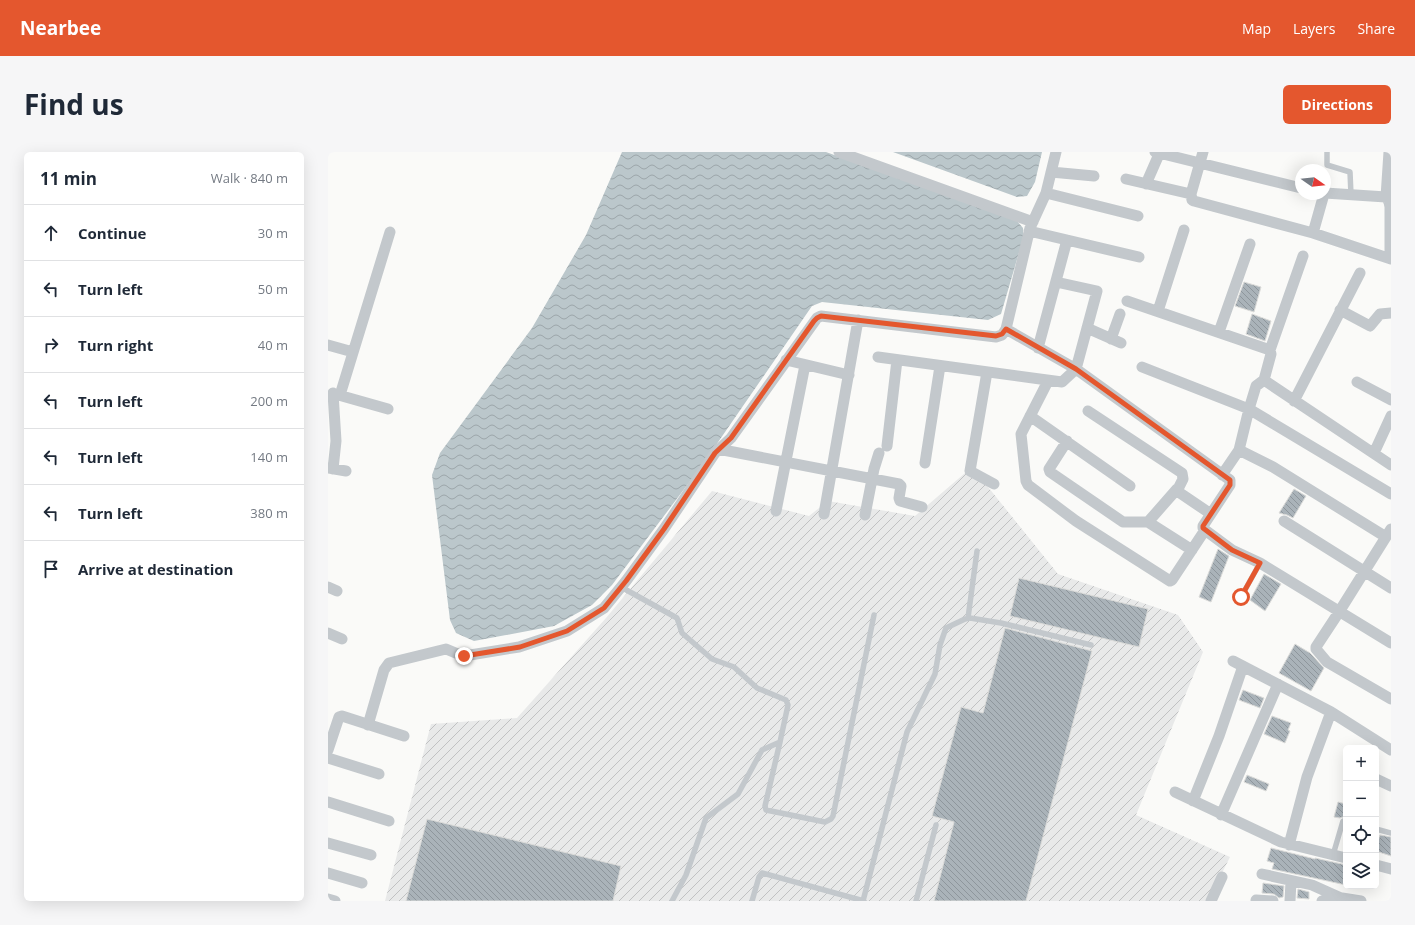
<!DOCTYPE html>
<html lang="en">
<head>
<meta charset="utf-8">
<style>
  :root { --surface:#fff; --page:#f6f6f7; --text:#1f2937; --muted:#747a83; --line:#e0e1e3; --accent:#e4572e }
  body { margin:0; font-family:"Open Sans",sans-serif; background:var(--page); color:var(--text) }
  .controls { position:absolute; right:12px; bottom:12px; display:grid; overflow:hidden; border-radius:6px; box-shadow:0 4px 16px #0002 }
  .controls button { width:36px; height:36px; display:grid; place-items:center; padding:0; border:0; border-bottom:1px solid var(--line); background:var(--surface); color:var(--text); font:20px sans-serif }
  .compass { position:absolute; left:967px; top:12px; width:36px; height:36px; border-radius:50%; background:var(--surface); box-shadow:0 4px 16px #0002; rotate:104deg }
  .stop { position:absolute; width:12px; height:12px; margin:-9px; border:3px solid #e4572e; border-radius:50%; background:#fff }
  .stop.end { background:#e4572e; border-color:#fff; box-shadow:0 1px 4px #0008 }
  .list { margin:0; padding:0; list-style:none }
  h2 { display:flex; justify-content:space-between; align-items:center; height:52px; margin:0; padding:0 16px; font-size:17px }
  h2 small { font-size:13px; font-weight:400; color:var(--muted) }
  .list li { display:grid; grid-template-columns:26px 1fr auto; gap:12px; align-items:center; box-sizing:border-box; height:56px; padding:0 16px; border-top:1px solid var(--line) }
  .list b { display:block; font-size:15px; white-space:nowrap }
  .list em { font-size:13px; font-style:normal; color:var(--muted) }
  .icon { flex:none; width:22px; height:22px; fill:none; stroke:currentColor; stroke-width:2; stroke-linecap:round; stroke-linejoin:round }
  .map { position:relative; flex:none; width:1063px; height:749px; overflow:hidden; border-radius:6px }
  header { display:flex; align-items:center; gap:24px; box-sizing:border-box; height:56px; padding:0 20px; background:var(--accent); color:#fff }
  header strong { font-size:19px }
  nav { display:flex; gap:22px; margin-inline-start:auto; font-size:14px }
  .intro { display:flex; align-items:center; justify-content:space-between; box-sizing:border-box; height:96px; padding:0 24px }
  h1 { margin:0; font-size:28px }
  .button { padding:10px 18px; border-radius:6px; background:var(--accent); color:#fff; font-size:14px; font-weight:700 }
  main { display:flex; gap:24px; padding:0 24px }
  aside { flex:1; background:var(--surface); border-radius:6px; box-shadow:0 4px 16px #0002 }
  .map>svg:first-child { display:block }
  .industrial { fill:url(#industrial-furrows) }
  .water { fill:url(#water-waves) }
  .building { fill:url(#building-back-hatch); stroke:#dcdcda }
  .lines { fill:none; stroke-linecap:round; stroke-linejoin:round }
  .service { stroke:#c3c8cc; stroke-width:5.5 }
  .minor { stroke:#c3c8cc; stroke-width:11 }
  .route { stroke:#e4572e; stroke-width:5 }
</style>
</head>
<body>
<header>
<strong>Nearbee</strong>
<nav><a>Map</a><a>Layers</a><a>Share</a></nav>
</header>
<div class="intro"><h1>Find us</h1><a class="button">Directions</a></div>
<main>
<aside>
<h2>11 min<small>Walk · 840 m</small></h2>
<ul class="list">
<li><svg class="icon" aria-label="ahead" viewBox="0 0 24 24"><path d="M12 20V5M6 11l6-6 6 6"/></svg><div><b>Continue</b></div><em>30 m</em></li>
<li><svg class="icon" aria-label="left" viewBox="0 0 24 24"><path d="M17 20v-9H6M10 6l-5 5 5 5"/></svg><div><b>Turn left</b></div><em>50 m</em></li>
<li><svg class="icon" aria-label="right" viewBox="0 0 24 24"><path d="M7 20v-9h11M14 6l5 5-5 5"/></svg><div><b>Turn right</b></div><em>40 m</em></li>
<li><svg class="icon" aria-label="left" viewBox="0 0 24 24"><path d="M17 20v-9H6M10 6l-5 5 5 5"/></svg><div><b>Turn left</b></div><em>200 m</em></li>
<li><svg class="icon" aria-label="left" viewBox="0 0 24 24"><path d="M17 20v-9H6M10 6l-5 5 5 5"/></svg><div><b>Turn left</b></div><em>140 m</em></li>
<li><svg class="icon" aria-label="left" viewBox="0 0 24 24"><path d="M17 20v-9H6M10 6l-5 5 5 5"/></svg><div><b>Turn left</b></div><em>380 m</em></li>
<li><svg class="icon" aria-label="arrive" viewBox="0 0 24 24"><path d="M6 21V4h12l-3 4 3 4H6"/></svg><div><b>Arrive at destination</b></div></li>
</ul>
</aside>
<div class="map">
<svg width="1063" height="749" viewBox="0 0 1063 749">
  <defs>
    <pattern id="industrial-furrows" width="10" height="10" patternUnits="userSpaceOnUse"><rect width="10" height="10" fill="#e8e9e9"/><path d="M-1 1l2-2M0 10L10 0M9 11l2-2" fill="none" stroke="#c0c1c2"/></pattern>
    <pattern id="water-waves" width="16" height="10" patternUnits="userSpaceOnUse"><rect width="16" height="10" fill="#bbc7cb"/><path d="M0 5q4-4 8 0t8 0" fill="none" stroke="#9ca6aa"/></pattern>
    <pattern id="building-back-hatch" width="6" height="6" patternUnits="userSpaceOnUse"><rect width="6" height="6" fill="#aab3b9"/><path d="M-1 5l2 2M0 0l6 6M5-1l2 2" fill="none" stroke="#8e969c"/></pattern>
  </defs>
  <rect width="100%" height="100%" fill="#fafaf8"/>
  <path class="industrial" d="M644 315 730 422 850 463 875 500 808 663 902 705 880 749H57L103 572 189 566 278 466 384 339 481 364 500 349 587 364Z"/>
  <path class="water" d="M294 0H498L689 69 695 76V87L673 162 660 168 494 150 484 154 375 312 284 433 264 453 226 474 146 489 128 481 122 468 104 323 112 301 204 176 258 83Z
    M565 0H714L707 30 699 44 689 45Z"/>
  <path class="building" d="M916 130 933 135 926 160 907 154Z
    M924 162 943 169 937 189 918 182Z
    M966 337 978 344 965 366 959 363 951 361Z
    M890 397 901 404 883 450 871 445Z
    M936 422 953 432 937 459 922 448Z
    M691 426 820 457 811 495 682 464Z
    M677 476 764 499 698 749H606L626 670 604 664 633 555 655 561Z
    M967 492 982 501 996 516 983 539 951 521Z
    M915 538 936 546 932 556 911 548Z
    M944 564 963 571 960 578 962 579 957 591 936 582Z
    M919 623 941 632 938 639 916 630Z
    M1010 650 1018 652V664L1012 666 1006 665Z
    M99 667 293 714 285 749H78Z
    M1052 683 1063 685V704L1048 699V694Z
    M943 696 987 707V706L1018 713V733L944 717 946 711 939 709Z
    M935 731 956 734 955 745 951 746 946 742 934 741Z
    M970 737 981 740V747L969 746Z"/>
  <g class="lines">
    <path class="service" d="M999 0V13L1022 20 1023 43
      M293 435 349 466 354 481 384 507 406 515 429 536 458 548 460 553 452 590 434 598 410 642 378 666 358 723 344 749
      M913 445 932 411
      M640 466 649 399
      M452 590 437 654 438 658 497 670 503 667 505 664 546 463
      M1048 677 1063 681
      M1005 703 1015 669 1018 668
      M424 749 431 725 434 721 536 749
      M535 749 579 580 607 522 612 493 618 476 637 467 642 466 673 471 763 493
      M588 749 608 673"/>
    <path class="minor" d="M511 0 705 70
      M827 0 973 36
      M875 0 863 42 864 48 866 49 985 81 1063 107
      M723 20 766 24
      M798 27 863 42
      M818 32 832 0
      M718 41 810 64
      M997 41 1058 45 1061 0
      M1058 45 1061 50 1062 55V106
      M701 79 811 105
      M985 81 996 42
      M799 149 942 198 943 202 936 228
      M1012 158 1042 174 1052 162 1063 161
      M830 159 856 78
      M759 176 793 191
      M678 177 748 217 902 328V333L875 374V376L877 378 904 398 932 411 1063 491
      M891 180 922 92
      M783 187 792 162
      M0 193 25 200
      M710 196 739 88
      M942 198 975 104
      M550 205 734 230 748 217 769 139 728 130
      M458 208 521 223
      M814 215 921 257 1063 342
      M659 220 642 319 666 332
      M720 229 693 282 698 329 700 333 748 369 842 429 844 428 877 378
      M1029 230 1063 248
      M7 242 60 257
      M12 243 62 80
      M966 249 1032 121
      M760 259 854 321 855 327 849 339 883 362
      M702 264 802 334
      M739 289 721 317 722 320 795 370H820L864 398
      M559 294 569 208
      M390 297 571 332 573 334 571 346 572 349 594 355
      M911 298 945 315 1058 385
      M1046 301 1063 264
      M597 311 612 214
      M0 316 18 319
      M5 317 8 289 5 241
      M894 323 911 298 921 257 928 234 936 228 1063 313
      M448 359 477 213
      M496 362 530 168
      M537 363 546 317 551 301
      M956 369 1063 436
      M820 370 849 337
      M1063 377 1011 460 988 495V497L999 510 1063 547
      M0 435 9 439
      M0 481 14 487
      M905 509 1003 560 1063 598
      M40 573 56 518 61 511 118 497 130 502 136 504 191 495 239 479 276 456 298 429 336 377 387 301 403 286 489 166 493 164 668 185 674 183 678 177 702 76 718 41 728 0
      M0 598 11 565 14 564 76 584
      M0 606 51 622
      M1048 627 1063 634
      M847 640 953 690 1018 706
      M865 649 891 584 915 514
      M0 650 61 669
      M893 663 950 532
      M0 691 43 703
      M961 693 979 625 1003 560
      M1048 713 1063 717
      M0 721 34 731
      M934 722 984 733 1013 746
      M0 747 7 749
      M928 748 945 749
      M883 749 894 725
      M962 749 963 729
      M994 749 1014 746 1033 749"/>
  </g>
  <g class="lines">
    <path class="route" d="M136 504 192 495 239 479 276 456 298 429 336 377 387 301 403 286 486 169 489 166 493 164 668 184 674 182 678 177 748 217 902 328V333L875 374V376L904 398 932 411 913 445"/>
  </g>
</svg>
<div class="controls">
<button>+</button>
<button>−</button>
<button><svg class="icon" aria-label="locate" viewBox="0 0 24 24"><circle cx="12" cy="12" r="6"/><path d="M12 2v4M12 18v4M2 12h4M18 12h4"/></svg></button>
<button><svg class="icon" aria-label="layers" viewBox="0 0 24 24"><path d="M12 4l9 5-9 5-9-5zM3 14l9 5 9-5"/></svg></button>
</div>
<svg class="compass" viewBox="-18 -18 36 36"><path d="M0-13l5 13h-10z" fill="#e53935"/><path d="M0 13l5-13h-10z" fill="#747a83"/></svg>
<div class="stop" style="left:913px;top:445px"></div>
<div class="stop end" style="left:136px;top:504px"></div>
</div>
</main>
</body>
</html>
